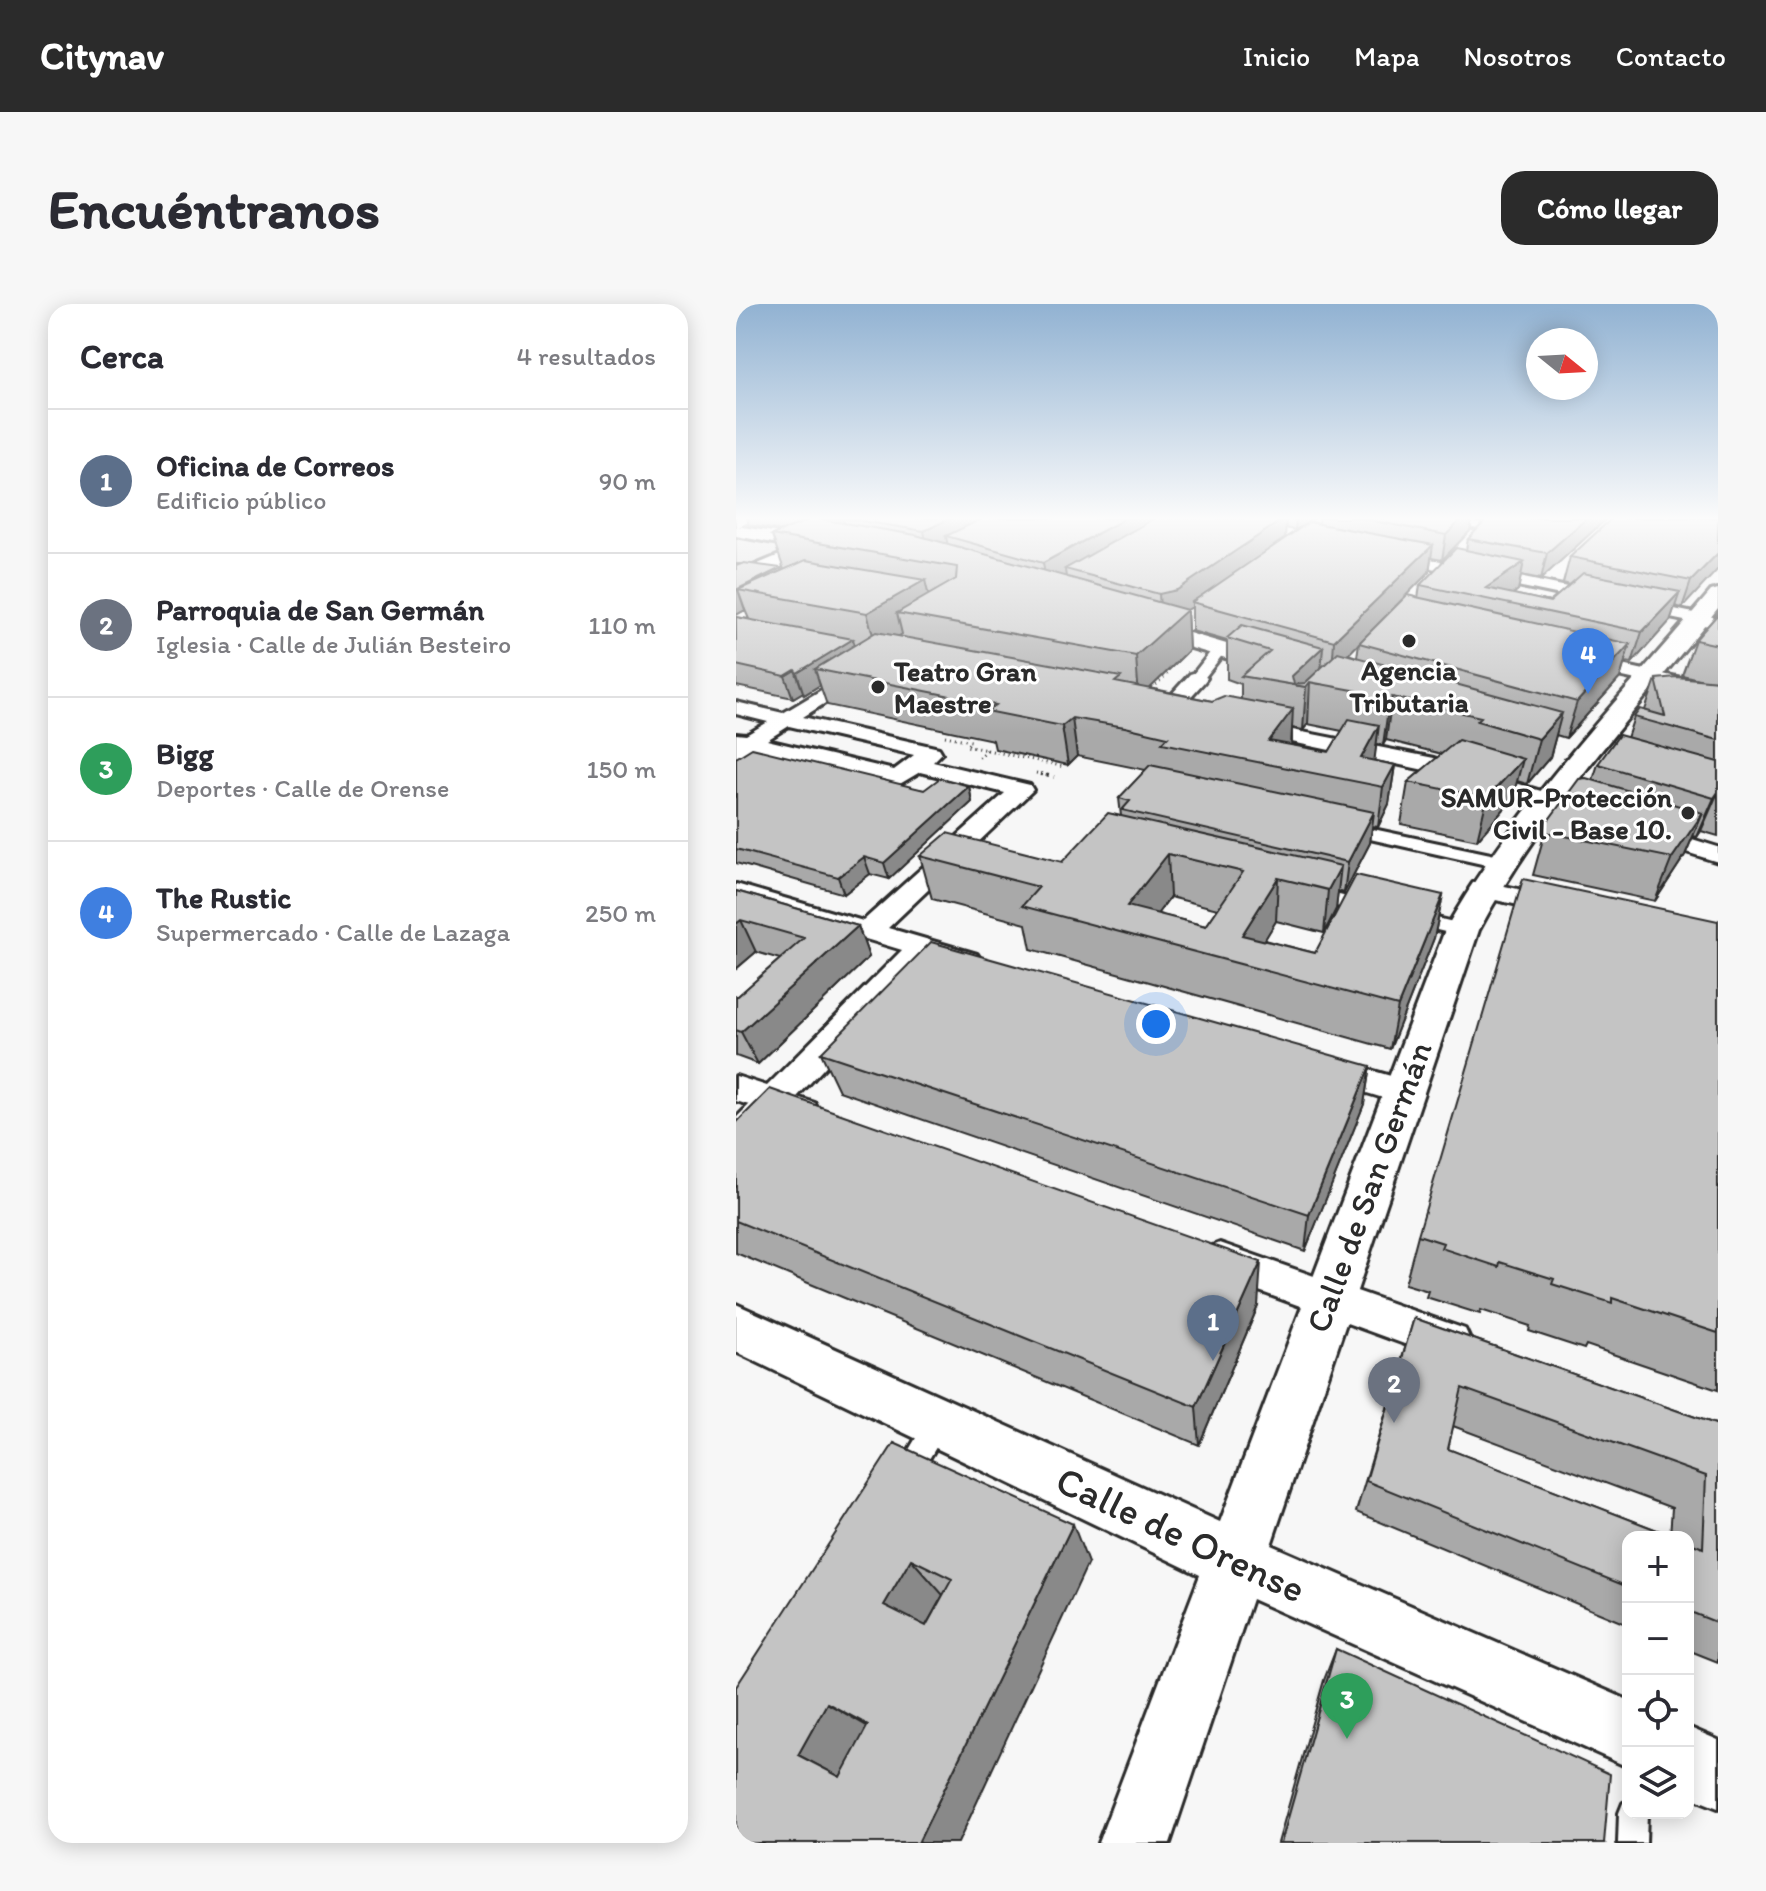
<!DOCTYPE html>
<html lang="es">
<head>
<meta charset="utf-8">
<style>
  :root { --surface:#fff; --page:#f7f7f7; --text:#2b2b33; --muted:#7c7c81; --line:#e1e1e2; --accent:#2b2b2b }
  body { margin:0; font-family:Itim,sans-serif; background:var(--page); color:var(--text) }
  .controls { position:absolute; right:24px; bottom:24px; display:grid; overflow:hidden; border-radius:16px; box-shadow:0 4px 20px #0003 }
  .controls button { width:72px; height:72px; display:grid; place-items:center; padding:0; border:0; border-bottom:2px solid var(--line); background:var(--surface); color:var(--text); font:40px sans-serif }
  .compass { position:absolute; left:790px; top:24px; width:72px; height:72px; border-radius:50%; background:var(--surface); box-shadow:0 4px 20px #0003; rotate:108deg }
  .you { position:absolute; left:420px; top:720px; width:28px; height:28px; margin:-20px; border:6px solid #fff; border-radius:50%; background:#1a73e8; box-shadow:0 0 0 12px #1a73e833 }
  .badge { display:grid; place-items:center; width:52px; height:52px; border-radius:50%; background:var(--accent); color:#fff; font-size:26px; font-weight:700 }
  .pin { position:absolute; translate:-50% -66px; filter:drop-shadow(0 2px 4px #0008) }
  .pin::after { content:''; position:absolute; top:42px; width:28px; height:24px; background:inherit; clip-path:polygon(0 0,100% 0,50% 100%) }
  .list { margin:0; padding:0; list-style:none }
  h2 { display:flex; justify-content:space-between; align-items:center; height:104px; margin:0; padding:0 32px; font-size:34px }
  h2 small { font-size:26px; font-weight:400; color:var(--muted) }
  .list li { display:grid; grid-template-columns:52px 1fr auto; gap:24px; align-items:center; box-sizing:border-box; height:144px; padding:0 32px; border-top:2px solid var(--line) }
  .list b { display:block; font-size:30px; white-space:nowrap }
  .list p { margin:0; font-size:26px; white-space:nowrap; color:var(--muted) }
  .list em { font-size:26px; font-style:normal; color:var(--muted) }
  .icon { flex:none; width:44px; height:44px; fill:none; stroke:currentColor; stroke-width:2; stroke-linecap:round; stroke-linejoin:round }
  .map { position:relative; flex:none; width:982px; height:1539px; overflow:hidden; border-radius:24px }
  header { display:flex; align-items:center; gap:48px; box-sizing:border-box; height:112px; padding:0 40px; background:var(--accent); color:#fff }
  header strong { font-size:38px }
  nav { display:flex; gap:44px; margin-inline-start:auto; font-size:28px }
  .intro { display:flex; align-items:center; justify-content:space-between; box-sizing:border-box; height:192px; padding:0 48px }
  h1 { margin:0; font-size:56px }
  .button { padding:20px 36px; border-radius:24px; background:var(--accent); color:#fff; font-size:28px; font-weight:700 }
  main { display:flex; gap:48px; padding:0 48px }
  aside { flex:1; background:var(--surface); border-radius:24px; box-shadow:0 4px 20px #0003 }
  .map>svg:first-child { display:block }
  .green { fill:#d9d9d9; stroke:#828282; stroke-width:2 }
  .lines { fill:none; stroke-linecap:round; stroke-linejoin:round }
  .service-casing { stroke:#2b2b2b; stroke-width:6 }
  .pedestrian-casing { stroke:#2b2b2b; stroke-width:6 }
  .minor-casing { stroke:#2b2b2b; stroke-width:6 }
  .tertiary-casing { stroke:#2b2b2b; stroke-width:6 }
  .secondary-casing { stroke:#2b2b2b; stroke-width:6 }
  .path-far1 { stroke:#2b2b2b; stroke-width:3; stroke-dasharray:1 4; stroke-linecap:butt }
  .path { stroke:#2b2b2b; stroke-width:4; stroke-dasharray:2 5; stroke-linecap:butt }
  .service { fill:#fff; fill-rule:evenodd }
  .pedestrian { fill:#fff; fill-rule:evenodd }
  .minor { fill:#fff; fill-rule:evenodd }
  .tertiary { fill:#fff; fill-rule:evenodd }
  .secondary { fill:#fff; fill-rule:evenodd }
  .wall { fill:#a9a9a9; stroke:#2b2b2b; stroke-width:2; fill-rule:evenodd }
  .shaded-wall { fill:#898989; stroke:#2b2b2b; stroke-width:2 }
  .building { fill:#c4c4c4; stroke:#2b2b2b; stroke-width:2; fill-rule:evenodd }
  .poi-dot { fill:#2b2b2b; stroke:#fff; stroke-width:3 }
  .labels { text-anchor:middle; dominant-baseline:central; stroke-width:6; stroke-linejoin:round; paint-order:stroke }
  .far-poi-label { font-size:28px; font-weight:bold; fill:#2b2b2b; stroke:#fff }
  .street-label { font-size:34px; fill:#2b2b2b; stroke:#fff }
  .near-street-label { font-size:40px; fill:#2b2b2b; stroke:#fff }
</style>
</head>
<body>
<header>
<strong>Citynav</strong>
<nav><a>Inicio</a><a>Mapa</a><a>Nosotros</a><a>Contacto</a></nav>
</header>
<div class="intro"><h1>Encuéntranos</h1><a class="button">Cómo llegar</a></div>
<main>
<aside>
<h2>Cerca<small>4 resultados</small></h2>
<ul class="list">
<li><span class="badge" style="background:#5c6f8a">1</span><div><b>Oficina de Correos</b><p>Edificio público</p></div><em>90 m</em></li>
<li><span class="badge" style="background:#6b7280">2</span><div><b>Parroquia de San Germán</b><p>Iglesia · Calle de Julián Besteiro</p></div><em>110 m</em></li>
<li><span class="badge" style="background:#2e9e5b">3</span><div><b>Bigg</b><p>Deportes · Calle de Orense</p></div><em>150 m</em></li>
<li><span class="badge" style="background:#3f7fe0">4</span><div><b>The Rustic</b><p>Supermercado · Calle de Lazaga</p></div><em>250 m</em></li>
</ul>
</aside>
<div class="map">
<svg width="982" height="1539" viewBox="0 0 982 1539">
  <rect width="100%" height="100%" fill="#f7f7f7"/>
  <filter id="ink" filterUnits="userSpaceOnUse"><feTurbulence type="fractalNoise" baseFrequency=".0125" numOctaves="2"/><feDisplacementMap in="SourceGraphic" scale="16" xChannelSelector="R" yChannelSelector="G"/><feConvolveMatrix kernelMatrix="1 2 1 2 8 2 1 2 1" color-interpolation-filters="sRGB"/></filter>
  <g filter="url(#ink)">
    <path class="green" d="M0 232 65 244 17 266 0 263Z"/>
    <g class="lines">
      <g class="service-casing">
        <path id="service" d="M200 1111 208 1114 211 1122 208 1130 181 1175 173 1178 165 1175 162 1167 165 1159 192 1114Z
          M892 1497V1509H911L910 1539H882L883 1509 887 1499Z"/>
      </g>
      <g class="pedestrian-casing">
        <path id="pedestrian" d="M479 342 491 345 466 377H456L454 374Z
          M604 518 764 552 773 558 764 564 598 527 595 523Z
          M569 583 726 620 736 626 726 632 562 593 559 589Z"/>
      </g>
      <g class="minor-casing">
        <path id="minor" d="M695 214H724L757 223 750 227Z
          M652 246 982 314V324L647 254 644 251Z
          M844 352 982 382V394L837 362 835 358Z
          M122 364 132 370 129 374 67 413 203 444 206 449 197 458 294 481 297 486 152 624 241 650 245 656 241 662 231 665 191 653 61 793 79 799 84 808 79 817 67 821 43 812 12 845 0 849V814L13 801 0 797V772L31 782 166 646 0 596V580L127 617 269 489 184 468 162 481 17 446 0 453V430L10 431 32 418 0 410V398L47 409ZM53 422 178 451 158 466 31 436Z
          M461 368 471 374 468 378 438 411H424L421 407 424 403 454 370Z
          M516 418 698 454 847 500 851 505 839 512 693 467 509 428 506 424Z
          M914 522 982 543V558L905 534 902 529Z
          M746 577 832 596 836 602 832 608 823 610 737 591 733 585 737 579Z
          M589 753 679 779 683 788 679 797 667 800 578 773 573 765 578 757Z
          M484 939 729 1025 735 1038 729 1051 715 1057 471 968 465 956 471 944Z"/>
      </g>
      <g class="tertiary-casing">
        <path id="tertiary" d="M0 222 92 237 101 243 92 249 0 232Z
          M982 285V304C898 410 807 506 743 626L535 1241 892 1396V1463L516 1295 434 1539H362L464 1271 0 1048V1000L484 1218 709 626C781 500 882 397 975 287Z
          M402 314 552 358 556 363 544 370 394 326 391 321Z
          M952 1423 982 1436V1504L952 1492Z"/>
      </g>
      <g class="secondary-casing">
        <path id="secondary" d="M0 214H21L0 224Z
          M133 214H159L28 274H0V262H17Z"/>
      </g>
      <path class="path-far1" d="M413 388 434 367
        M209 432 235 437 230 442 251 446 240 456
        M251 446 329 463
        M300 469 313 472"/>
      <path class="path" d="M304 470 318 473"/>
      <use href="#service" class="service"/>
      <use href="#pedestrian" class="pedestrian"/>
      <use href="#minor" class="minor"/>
      <use href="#tertiary" class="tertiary"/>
      <use href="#secondary" class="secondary"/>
    </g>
    <path class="wall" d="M11 214H579L573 218 583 219V214H747H736L734 227 706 256 695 254 693 268 612 350 621 353 623 339 682 294 684 281 730 246 732 235 752 214H871L805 275 785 271 782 286 777 290 814 298 834 281 827 279 834 253 982 214 946 304 939 302 934 317 896 359 889 358 884 374 830 434 820 431 814 453 791 480 781 477 776 496 741 536 665 520 672 478 706 450 650 436 647 441 640 440 638 457 659 461 653 500 642 523 636 522 634 539 608 589 602 587 600 605 588 629 540 617 528 636 579 649 707 591 698 634 654 745 295 645 290 620 196 595 184 552 326 558 385 512 383 494 410 466 341 452 332 461 259 445 257 436 91 401 84 381 68 391 67 388 57 394 0 382V313L13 315 9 306 0 311V262L48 266 36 231 47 227 13 221ZM573 218 549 234V224L559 226ZM456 303V327L491 337V375L505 380V395L476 397 414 384 453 346 451 306ZM572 420 606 427 593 448 556 441V424L567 426ZM434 593 482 605 470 622 421 610Z
      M982 310V532L965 527 961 533 957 532 949 551 919 597 797 571 812 517 857 476 862 460 891 434 898 413 909 406 920 375 967 376 946 371 959 336Z
      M0 454 188 486 233 482 236 498 153 575 134 570 108 590 0 559Z
      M0 587 122 622 133 653 22 760 0 752V692H2L44 655 20 648 0 665Z
      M982 617V1086L850 1041 848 1045 793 1027 794 1022 745 1006 744 1010 690 993 692 987 669 980 682 931Z
      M85 749 634 762 628 800 569 947 103 787Z
      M0 819 522 1002 463 1141 0 949Z
      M678 1014 982 1121V1358L952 1346V1233H892V1321L620 1208ZM717 1122 936 1204 934 1231 712 1145Z
      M158 1139 352 1259 0 1539Z
      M600 1345 868 1539H542L588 1376Z"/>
    <path class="shaded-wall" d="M75 214H125H107L108 221 80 233Z
      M215 214H268L210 232 212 243 193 252 188 227Z
      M390 214H434L329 265 330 274 311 285 307 259Z
      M550 214 549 238 456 298V303L451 306 453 346 403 395 400 352 425 318 423 290Z
      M560 214H579L559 226Z
      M727 214H736L734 227 706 256 710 231Z
      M851 214H871L805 275 811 249Z
      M697 241 693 268 596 367 598 337Z
      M982 249V265L946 304 955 277Z
      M788 258 782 286 765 298 750 284Z
      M45 264 52 284 2 286 9 306 0 311V286Z
      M189 276 197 311 161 309 166 330 141 346 131 309Z
      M944 288 934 317 896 359 906 328Z
      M117 335 124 357 79 365 84 381 68 391 61 369Z
      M894 340 884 374 830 434 841 398Z
      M587 343 584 380 574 378 572 420 567 426 570 383 556 381V372Z
      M59 366 67 388 57 394 49 372Z
      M656 393 650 436 647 441 653 398Z
      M557 405 555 443 533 437Z
      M826 409 814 453 791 480 803 435Z
      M336 414 341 452 332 461 326 422Z
      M643 421 638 459 625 454Z
      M787 455 776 496 741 536 751 494Z
      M659 461 653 500 642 523 647 483Z
      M233 482 236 498 153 575 148 559Z
      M982 488 965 527 961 533 978 494Z
      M638 508 634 539 608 589 612 558Z
      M967 509 949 551 919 597 936 554Z
      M432 550 434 593 404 633 391 602Z
      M128 553 134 570 108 590 102 573Z
      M605 562 600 605 588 629 592 586Z
      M542 574 540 617 513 662 506 631Z
      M707 591 698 634 654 745 662 702Z
      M5 616 20 648 0 665V620Z
      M122 622 133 653 22 760 5 728Z
      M634 762 628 800 569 947 573 911Z
      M525 958 522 1002 463 1141 460 1103Z
      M337 1220 352 1259 222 1539H182Z
      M175 1255 207 1291 183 1334 148 1301Z
      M91 1399 134 1424 104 1473 62 1451Z"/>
    <path class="building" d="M77 214 180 231 451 306 400 352 161 309 220 275 221 263 36 231Z
      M107 214H215L188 227Z
      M247 214H390L307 259 210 232Z
      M419 214H549L441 286 423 290 329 265Z
      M622 214H727L710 231Z
      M752 214H851L811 249 732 235Z
      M876 214H982V249L955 277 834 253Z
      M573 218 697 241 598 337 456 298Z
      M720 244 788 258 750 284 814 298 847 269 944 288 906 328 684 281Z
      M70 256 189 276 131 309 2 286Z
      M8 259 45 264 0 286V262Z
      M671 291 894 340 841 398 623 339Z
      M982 310V341L959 336Z
      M0 313 117 335 61 369 59 366 49 372 0 361Z
      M506 321 587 343 556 372 558 380 569 379 602 348 826 409 803 435 741 417 745 413 656 393 653 398 625 393 628 388 574 378 570 383 505 372 534 347 491 334Z
      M140 328 385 373 379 378 476 397 488 392 557 405 533 437 593 448 613 415 643 421 625 454 659 461 647 483 426 439 432 433 389 423 336 414 326 422 251 407 260 401 79 365Z
      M940 373 982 377V436L898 413 904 405 929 412 920 375Z
      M883 431 982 458V488L978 494 862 460Z
      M722 436 787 455 751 494 672 478Z
      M16 444 188 486 204 474 233 482 148 559 128 553 102 573 0 545V454Z
      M414 461 638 508 612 558 386 506 394 497 383 494Z
      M850 474 967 509 936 554 809 528 812 517 843 475Z
      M372 509 605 562 592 586 542 574 506 631 579 649 620 571 707 591 662 702 286 602 303 583 184 552 211 529 326 558ZM432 550 507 568 470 622 391 602Z
      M787 575 982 617V1029L876 994V999L816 980 818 975 764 958 763 963 705 944 707 939 682 931Z
      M0 587 122 622 5 728 0 726V692H2L68 634 5 616 0 620Z
      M195 638 634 762 573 911 85 749Z
      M34 785 525 958 460 1103 0 917V819Z
      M678 1014 982 1121V1319L952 1307V1238L967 1244 970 1172 726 1084 712 1145 939 1233H892V1283L630 1177Z
      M158 1139 337 1220 182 1539H0V1383ZM175 1255 216 1275 190 1322 148 1301ZM91 1399 132 1421 104 1473 62 1451Z
      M600 1345 874 1470 868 1539H545Z"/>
  </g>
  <linearGradient id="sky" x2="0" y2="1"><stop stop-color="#91b2d2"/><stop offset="0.5" stop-color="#fbfbfb"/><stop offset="1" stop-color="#fbfbfb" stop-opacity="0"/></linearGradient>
  <rect width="982" height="429" fill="url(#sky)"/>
  <g class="poi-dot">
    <circle cx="673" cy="337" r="8"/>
    <circle cx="142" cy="383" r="8"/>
    <circle cx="952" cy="509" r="8"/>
  </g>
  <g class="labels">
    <g class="far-poi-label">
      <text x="673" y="366">Agencia<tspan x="673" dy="32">Tributaria</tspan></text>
      <text x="158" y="367" text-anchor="start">Teatro Gran<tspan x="158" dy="32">Maestre</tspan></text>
      <text x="936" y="493" text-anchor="end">SAMUR-Protección<tspan x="936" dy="32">Civil - Base 10.</tspan></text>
    </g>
    <g class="street-label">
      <text transform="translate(633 883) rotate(-70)">Calle de San Germán</text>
    </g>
    <g class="near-street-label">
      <text transform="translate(445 1230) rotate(25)">Calle de Orense</text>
    </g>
  </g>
</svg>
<div class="controls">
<button>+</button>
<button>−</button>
<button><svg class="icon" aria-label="locate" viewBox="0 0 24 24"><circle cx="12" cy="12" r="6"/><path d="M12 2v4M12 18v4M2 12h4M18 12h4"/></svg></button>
<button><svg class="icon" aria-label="layers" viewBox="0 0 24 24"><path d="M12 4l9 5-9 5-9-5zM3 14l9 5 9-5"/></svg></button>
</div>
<svg class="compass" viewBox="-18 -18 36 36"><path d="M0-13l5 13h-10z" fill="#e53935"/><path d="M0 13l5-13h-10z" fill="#7c7c81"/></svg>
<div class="you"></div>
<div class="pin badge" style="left:477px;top:1057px;background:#5c6f8a">1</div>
<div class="pin badge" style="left:658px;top:1119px;background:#6b7280">2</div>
<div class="pin badge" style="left:611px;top:1435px;background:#2e9e5b">3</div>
<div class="pin badge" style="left:852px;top:390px;background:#3f7fe0">4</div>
</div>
</main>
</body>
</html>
